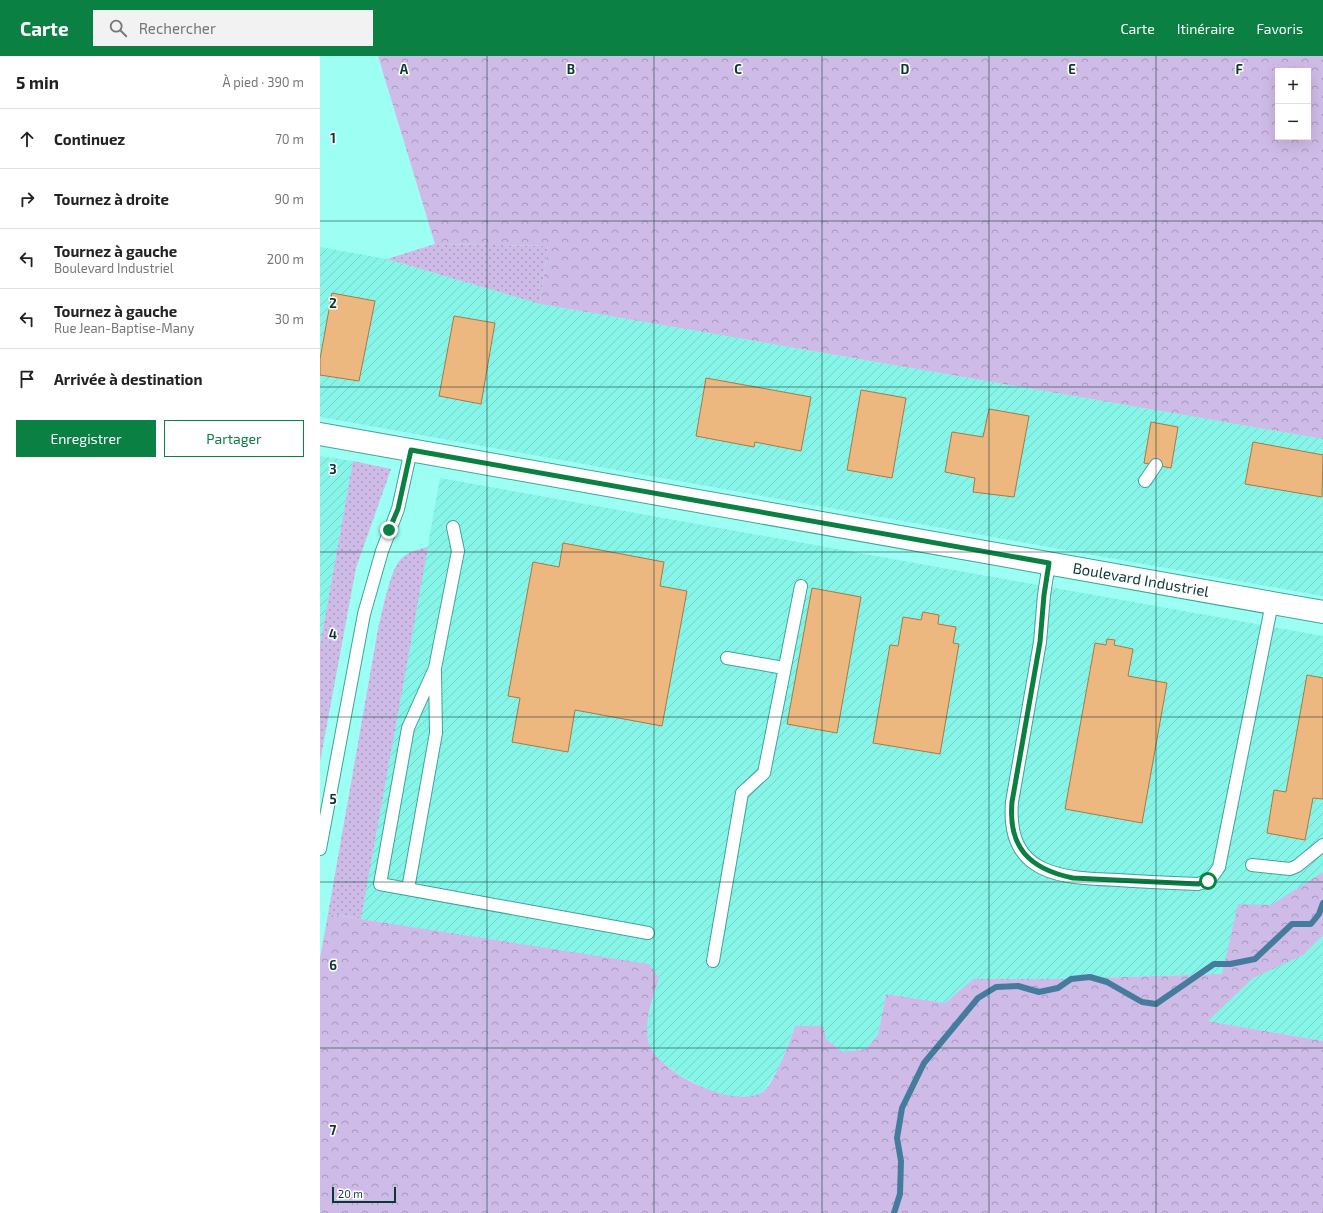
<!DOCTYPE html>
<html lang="fr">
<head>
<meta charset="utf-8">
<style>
  :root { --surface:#fff; --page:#f2f2f2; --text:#222; --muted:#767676; --line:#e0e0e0; --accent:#0b8043 }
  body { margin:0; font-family:"Exo 2",sans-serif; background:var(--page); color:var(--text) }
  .controls { position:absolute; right:12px; top:12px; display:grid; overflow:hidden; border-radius:0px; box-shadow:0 4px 16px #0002 }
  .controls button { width:36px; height:36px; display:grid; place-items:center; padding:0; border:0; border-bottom:1px solid var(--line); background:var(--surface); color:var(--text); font:20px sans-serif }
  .scale { position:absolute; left:12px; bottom:10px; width:64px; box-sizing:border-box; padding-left:4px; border:2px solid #0c3834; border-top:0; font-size:11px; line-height:14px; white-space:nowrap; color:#0c3834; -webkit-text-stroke:3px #fff; paint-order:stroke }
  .stop { position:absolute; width:12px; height:12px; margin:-9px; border:3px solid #0b8043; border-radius:50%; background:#fff }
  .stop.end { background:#0b8043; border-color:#fff; box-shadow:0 1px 4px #0008 }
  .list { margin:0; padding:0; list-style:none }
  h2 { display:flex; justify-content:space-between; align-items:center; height:52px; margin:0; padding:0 16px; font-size:17px }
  h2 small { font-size:13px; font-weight:400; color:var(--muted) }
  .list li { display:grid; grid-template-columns:26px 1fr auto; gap:12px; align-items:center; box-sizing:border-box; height:60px; padding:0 16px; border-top:1px solid var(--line) }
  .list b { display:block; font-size:15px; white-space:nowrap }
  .list p { margin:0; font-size:13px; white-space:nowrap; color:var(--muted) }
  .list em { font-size:13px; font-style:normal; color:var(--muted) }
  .actions { display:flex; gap:8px; padding:12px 16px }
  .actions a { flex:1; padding:9px 0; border:1px solid var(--accent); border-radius:0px; text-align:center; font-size:14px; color:var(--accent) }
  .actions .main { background:var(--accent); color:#fff }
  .icon { flex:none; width:22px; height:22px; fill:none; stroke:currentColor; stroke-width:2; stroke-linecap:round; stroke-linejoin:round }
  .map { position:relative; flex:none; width:1003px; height:1157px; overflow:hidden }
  header { display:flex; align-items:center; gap:24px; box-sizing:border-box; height:56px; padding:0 20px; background:var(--accent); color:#fff }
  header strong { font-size:19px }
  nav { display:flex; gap:22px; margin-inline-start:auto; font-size:14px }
  .search { width:280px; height:36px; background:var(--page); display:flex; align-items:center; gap:10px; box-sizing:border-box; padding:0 14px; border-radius:0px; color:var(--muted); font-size:15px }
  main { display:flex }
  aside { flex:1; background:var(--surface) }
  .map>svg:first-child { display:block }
  .industrial { fill:url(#industrial-furrows) }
  .grass { fill:url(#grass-dots) }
  .forest { fill:url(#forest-crowns); fill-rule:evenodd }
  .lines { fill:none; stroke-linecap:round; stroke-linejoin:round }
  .stream { stroke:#457c9e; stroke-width:6 }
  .building { fill:#edb780; stroke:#ab7843 }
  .service-casing { stroke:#3ea499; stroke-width:14 }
  .tertiary-casing { stroke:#3ea499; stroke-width:24 }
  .service { stroke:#fff; stroke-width:12 }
  .tertiary { stroke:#fff; stroke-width:22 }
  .route { stroke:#0b8043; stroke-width:5 }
  .grid { fill:none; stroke:#0c3834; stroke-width:1; stroke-opacity:0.55 }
  .labels { text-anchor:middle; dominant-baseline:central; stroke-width:3; stroke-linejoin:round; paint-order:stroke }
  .street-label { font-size:15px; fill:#0c3834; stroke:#fff }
  .grid-label { font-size:13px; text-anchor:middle; font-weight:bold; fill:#0c3834; stroke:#fff; stroke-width:3; stroke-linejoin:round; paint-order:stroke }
</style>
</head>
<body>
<header>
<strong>Carte</strong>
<div class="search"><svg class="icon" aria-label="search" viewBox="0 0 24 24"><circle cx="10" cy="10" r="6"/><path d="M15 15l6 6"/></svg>Rechercher</div>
<nav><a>Carte</a><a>Itinéraire</a><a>Favoris</a></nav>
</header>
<main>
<aside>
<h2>5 min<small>À pied · 390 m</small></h2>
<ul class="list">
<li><svg class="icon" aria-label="ahead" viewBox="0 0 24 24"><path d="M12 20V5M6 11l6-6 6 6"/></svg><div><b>Continuez</b></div><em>70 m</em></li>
<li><svg class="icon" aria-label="right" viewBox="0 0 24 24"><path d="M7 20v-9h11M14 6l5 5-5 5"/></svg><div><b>Tournez à droite</b></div><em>90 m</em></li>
<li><svg class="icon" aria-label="left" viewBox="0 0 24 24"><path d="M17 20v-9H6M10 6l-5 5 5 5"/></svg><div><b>Tournez à gauche</b><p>Boulevard Industriel</p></div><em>200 m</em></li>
<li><svg class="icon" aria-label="left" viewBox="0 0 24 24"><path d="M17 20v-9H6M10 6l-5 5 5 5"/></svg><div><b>Tournez à gauche</b><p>Rue Jean-Baptise-Many</p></div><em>30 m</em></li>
<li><svg class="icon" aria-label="arrive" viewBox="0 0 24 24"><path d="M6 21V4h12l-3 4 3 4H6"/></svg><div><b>Arrivée à destination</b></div></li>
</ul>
<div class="actions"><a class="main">Enregistrer</a><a>Partager</a></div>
</aside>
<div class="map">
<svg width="1003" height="1157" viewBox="0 0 1003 1157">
  <defs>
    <pattern id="industrial-furrows" width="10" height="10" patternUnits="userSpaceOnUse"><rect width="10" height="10" fill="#86f5e8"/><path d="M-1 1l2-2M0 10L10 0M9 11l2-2" fill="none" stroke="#72d3c8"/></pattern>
    <pattern id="grass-dots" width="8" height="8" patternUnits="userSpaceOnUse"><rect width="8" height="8" fill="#cfbbe7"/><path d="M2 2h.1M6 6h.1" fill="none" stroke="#a699bc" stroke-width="1.8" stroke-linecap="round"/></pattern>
    <pattern id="forest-crowns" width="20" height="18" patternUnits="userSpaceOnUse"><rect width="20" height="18" fill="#cfbbe7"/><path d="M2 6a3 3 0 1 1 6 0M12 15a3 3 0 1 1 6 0" fill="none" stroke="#a699bc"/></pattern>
  </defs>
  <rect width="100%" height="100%" fill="#9dfff3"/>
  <path class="industrial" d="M0 191 67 203 220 248 1003 383V540L0 361Z
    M0 400 33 405 0 589Z
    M120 422 1003 580V985L888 965 868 919 739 923H653L625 947 566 938 558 979 546 993 523 996 506 983 475 970 459 1011 444 1035 432 1041 409 1040 388 1034 358 1018 338 1003 330 990 326 971 339 922 41 863Z"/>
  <path class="grass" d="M115 188 228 190 220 248 67 203Z
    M33 405 71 413 36 512 0 706V589Z
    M108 491 41 863 8 858 58 573C62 557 70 515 80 504 87 496 98 493 108 491Z"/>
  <path class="forest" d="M58 0H1003V383L220 248 228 190 115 188ZM958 15H988V81H958Z
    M1003 816V879L983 899 933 922 888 965 1003 985V1157H0V902L8 858 329 908 339 922C333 943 322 969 330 990 342 1018 416 1055 444 1035 454 1027 471 983 475 970H503L506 983 523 996 546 993 558 979 566 938 625 947 653 923H739L902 918 918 848 951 849Z"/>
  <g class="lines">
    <path class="stream" d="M574 1157 580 1138 581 1105 577 1082 582 1052 604 1007 658 942 676 931 698 930 719 936 738 932 751 923 770 921 787 926 822 946 836 948 894 908H910L935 903 972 868H991L999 858 1003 847"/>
  </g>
  <path class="building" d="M12 237 55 245 39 325 0 319V303Z
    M134 260 175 267 161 348 119 340Z
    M386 322 491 341 481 395 435 386 434 391 376 380Z
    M541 334 586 342 572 422 527 414Z
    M669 353 709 360 694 441 653 436 655 422 625 416 632 376 663 381Z
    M831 366 858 371 851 412 824 407Z
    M933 386 1003 399 1002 441 925 428Z
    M243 487 344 506 340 530 367 535 342 670 255 654 248 696 192 686 200 642 188 640 213 506 239 511Z
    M492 532 541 541 517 677 467 668Z
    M603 556 619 559 618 568 636 571 633 587 639 588 620 698 553 687 570 589 578 590 583 561 601 564Z
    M787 583 795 584 794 589 813 593 808 620 847 627 822 767 745 753 775 587 786 589Z
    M987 619 1003 622V743L993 742 985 784 947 777 954 734 966 736Z"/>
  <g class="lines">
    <g class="service-casing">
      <path id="service" d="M825 425 836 409
        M133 471 138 495 115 612 88 672 60 828 328 877
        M729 507 724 539 720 586 692 746C686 820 742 822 798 824 825 826 851 827 878 828 889 825 893 821 899 811L952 547
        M407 602 464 612
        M0 793 44 558 62 495 78 453 91 394
        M932 809 970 813 977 810 1003 789
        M88 833 116 677 115 615
        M393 905 422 737 444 717 481 530"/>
    </g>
    <g class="tertiary-casing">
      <path id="tertiary" d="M0 378 1003 556"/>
    </g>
    <use href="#service" class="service"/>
    <use href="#tertiary" class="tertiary"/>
  </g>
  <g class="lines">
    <path class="route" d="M69 474 78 453 91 394 729 507 724 539 720 586 692 746C688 791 709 813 753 822L878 828 888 825"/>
  </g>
  <path class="grid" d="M167 0V1157M334 0V1157M502 0V1157M669 0V1157M836 0V1157M0 165H1003M0 331H1003M0 496H1003M0 661H1003M0 826H1003M0 992H1003"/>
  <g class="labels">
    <g class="street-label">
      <text transform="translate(821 523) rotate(10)">Boulevard Industriel</text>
    </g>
  </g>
  <g class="grid-label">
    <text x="84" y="18">A</text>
    <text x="251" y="18">B</text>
    <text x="418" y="18">C</text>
    <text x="585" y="18">D</text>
    <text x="752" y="18">E</text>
    <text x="919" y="18">F</text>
    <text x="13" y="87">1</text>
    <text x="13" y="252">2</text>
    <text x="13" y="418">3</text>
    <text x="13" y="583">4</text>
    <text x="13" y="748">5</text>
    <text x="13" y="914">6</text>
    <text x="13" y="1079">7</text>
  </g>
</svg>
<div class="controls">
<button>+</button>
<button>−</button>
</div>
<div class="scale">20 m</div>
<div class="stop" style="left:888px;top:825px"></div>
<div class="stop end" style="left:69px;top:474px"></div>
</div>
</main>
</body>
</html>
